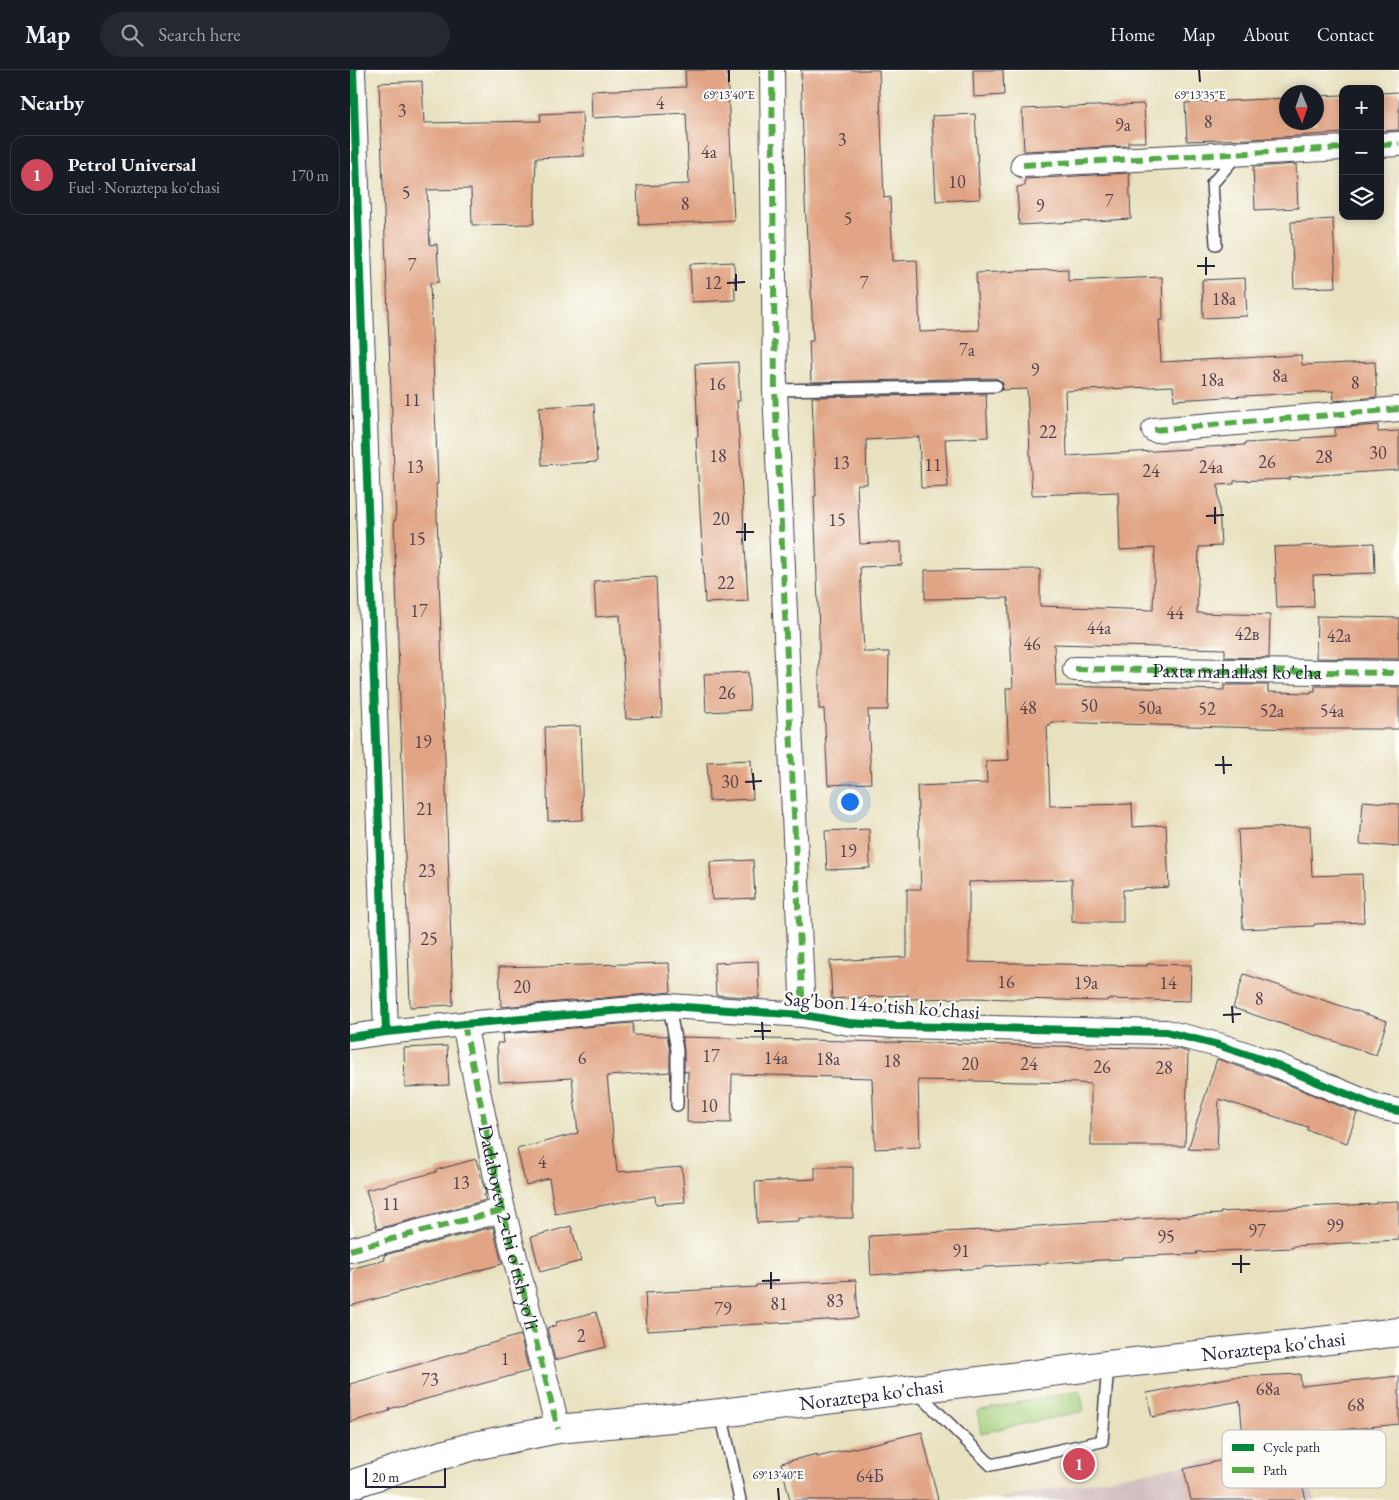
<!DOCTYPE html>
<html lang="en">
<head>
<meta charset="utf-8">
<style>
  :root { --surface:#171b24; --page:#242831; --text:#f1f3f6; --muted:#9ea1a6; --line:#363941; --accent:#d1495b }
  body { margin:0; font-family:"EB Garamond",serif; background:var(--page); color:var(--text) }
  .controls { position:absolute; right:15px; top:15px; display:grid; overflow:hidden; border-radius:10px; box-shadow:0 2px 8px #0003 }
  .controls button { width:45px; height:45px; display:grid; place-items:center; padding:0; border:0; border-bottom:1px solid var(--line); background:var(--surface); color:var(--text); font:25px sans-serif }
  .compass { position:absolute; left:929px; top:15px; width:45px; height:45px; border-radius:50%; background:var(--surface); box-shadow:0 2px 8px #0003; rotate:178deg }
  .scale { position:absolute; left:15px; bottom:12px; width:81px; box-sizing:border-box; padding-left:5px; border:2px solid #22223b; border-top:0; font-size:14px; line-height:18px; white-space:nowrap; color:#22223b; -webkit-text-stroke:4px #fdfcf7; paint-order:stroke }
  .you { position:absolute; left:499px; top:731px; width:18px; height:18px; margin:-12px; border:4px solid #fff; border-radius:50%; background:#1a73e8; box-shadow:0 0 0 8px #1a73e833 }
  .badge { display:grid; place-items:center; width:32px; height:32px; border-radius:50%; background:var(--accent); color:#fff; font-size:16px; font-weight:700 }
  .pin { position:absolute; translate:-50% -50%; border:2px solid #fff; box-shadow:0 1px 5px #0006 }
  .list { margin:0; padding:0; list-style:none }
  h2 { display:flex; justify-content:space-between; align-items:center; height:65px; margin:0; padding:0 20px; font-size:21px }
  h2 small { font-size:16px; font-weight:400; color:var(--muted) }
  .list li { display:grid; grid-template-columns:32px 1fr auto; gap:15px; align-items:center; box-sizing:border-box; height:80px; margin:0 10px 10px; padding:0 10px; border:1px solid var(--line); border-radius:15px }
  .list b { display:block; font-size:19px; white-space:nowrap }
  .list p { margin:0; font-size:16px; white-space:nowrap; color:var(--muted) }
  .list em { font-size:16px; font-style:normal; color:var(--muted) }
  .icon { flex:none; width:28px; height:28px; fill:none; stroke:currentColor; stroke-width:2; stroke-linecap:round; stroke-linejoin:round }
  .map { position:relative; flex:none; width:1049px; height:1430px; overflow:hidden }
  header { display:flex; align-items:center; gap:30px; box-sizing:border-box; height:70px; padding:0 25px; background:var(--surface); border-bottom:1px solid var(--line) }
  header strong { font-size:24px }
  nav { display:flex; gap:28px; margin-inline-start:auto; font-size:18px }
  .search { width:350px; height:45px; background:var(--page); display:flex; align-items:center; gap:12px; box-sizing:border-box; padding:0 18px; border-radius:28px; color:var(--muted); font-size:19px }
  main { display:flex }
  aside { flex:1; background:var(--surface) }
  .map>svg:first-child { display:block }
  .industrial { fill:#d2bfc0 }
  .green { fill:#a4d07d; stroke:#63795c }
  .building { fill:#e1a585 }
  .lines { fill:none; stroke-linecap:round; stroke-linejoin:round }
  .lane-casing { stroke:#403f4f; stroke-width:14 }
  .street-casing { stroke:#403f4f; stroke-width:26 }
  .secondary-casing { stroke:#403f4f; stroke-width:30 }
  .lane { stroke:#fff; stroke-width:11 }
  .street { stroke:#fff; stroke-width:24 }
  .secondary { stroke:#fff; stroke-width:28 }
  .quiet { stroke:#53aa46; stroke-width:6; stroke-dasharray:12 6; stroke-linecap:butt }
  .cycleway-casing { stroke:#fdfcf7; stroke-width:11 }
  .cycleway { stroke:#00873e; stroke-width:8 }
  .ticks { fill:none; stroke:#22223b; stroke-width:2 }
  .labels { text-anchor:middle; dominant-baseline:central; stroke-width:4.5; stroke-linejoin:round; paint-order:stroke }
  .number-label { font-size:18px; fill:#52434e }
  .street-label { font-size:20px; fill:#22223b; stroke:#fdfcf7 }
  .key { fill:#fdfcf7; stroke:#bbbbbf; stroke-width:1 }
  .key-label { font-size:14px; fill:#22223b }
  .ticks-label { font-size:12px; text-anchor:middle; fill:#22223b; stroke:#fdfcf7; stroke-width:4.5; stroke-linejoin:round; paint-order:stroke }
</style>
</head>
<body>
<header>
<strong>Map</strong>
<div class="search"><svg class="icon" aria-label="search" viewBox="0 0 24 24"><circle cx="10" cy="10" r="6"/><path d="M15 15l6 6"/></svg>Search here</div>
<nav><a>Home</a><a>Map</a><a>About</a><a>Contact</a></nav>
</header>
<main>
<aside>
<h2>Nearby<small></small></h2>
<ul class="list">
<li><span class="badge">1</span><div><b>Petrol Universal</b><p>Fuel · Noraztepa ko'chasi</p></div><em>170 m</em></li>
</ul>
</aside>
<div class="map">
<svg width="1049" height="1430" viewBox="0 0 1049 1430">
  <rect width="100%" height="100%" fill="#fdfcf7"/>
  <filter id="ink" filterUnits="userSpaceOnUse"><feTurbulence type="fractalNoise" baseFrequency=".02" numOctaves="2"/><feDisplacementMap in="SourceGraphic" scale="10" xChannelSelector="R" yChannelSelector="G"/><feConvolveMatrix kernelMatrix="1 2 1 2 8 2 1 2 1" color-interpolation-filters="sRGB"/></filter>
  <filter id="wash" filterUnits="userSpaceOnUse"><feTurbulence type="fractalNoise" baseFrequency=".0096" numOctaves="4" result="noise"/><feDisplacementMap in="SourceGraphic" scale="20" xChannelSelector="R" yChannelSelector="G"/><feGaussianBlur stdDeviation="1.12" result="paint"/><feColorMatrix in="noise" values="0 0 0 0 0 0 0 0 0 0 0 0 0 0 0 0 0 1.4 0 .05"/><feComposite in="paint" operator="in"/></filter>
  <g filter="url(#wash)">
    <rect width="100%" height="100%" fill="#e8e1bf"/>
    <path class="industrial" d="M943 1375 965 1430H643Z"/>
    <path class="green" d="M730 1320 734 1341 631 1363 627 1341Z"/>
    <g id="blocks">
      <path class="building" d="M335 0H377L384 150 289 155 287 116 339 114 336 43 242 48 241 21 336 17Z
        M451 0H529L534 128 540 127 543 191 567 190 570 262 629 260 626 203 718 199V211L812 207 813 250H809L811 292 951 285 952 295 1025 292 1027 327 984 331 983 321 824 330 823 316 715 321 717 386 839 379V378L895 375V373L952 370V368L985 366V358L1028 355V362L1049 361V400L940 407V409L884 411V414L868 415 871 476 849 477 847 543 920 545 919 588 875 587V579L704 574 706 616 874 620V615H918V622L961 623V621H965V616L1049 617V659H944L701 652V655H697L700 736 782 734 783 757 816 755 819 817 773 820V852H722V809L619 812V892L797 896V894L841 895 840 931 757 929V931L620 928 558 929V925L482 929 480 891 557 887V819H571L567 716 637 713 636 691 659 690 656 618H663L658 528 575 529V500L690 499V536L803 540 805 478 770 480 768 422 682 425 677 319 652 320 653 313 646 308 461 312 459 271H463L459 169H457L455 131Z
        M623 0H653L654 25 624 27Z
        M72 11 74 53 191 51 190 44 232 42 234 86 186 88 184 154 122 155 121 119 77 120 80 175 87 174 89 212 80 213 88 414H86L103 935 60 937 44 450H46L29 13Z
        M1049 22V60L1030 61V23Z
        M993 25V63L901 69 837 71 835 33 936 28V52H966V26Z
        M794 34 796 72H778V76L674 81 672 39Z
        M625 44 630 129 586 131 582 46Z
        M946 94 948 138 905 140 903 97Z
        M779 103 781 149 669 155 667 117 675 116V109Z
        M983 149 986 217 944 218 941 152Z
        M384 192 385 230 342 232 340 194Z
        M895 208 897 246 853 248 852 210Z
        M388 292 390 331H387L398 531 355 533 346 367H348L345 294Z
        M636 324 638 367 595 369 598 417 571 418 569 367 516 370 517 414H507L510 474 551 472 552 495 510 497 514 582H539L538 640H518L521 713 478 715 474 639H469V561L464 426H466L462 327Z
        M244 334 247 392 192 395 189 337Z
        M1024 473 1025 503 963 505 964 537 927 538 924 477Z
        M306 507 312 647 276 649 270 545 246 547 244 511Z
        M967 546 1049 548V589L966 588Z
        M398 602 400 640 356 642 354 604Z
        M230 656 233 750 198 751 195 657Z
        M401 690 403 729 359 731 357 692Z
        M1013 731 1049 734V777L1010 774Z
        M960 756 962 806 1012 804 1014 852 964 854V856L893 859 888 760Z
        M519 759 520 798 477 800 475 761Z
        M403 790 405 828 362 830 360 792Z
        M408 891 409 928 366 925 364 893Z
        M319 893 321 922 151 937 149 897Z
        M894 904 1037 951 1026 985 883 938Z
        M283 953V965L317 966 320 981V1002L257 1006 267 1102 332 1097 335 1132 306 1134 305 1126 205 1144 199 1108 176 1115 167 1079 228 1063 222 1008 149 1012 147 973H153L152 964Z
        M332 967 828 979 838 982 835 1076H741V1014L729 1013 568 1010 570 1077 525 1079 522 1008 382 1004 381 1053 337 1052 338 1001 334 1002V980Z
        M97 976 99 1015 55 1017 54 978Z
        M867 989 922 1008 1007 1043 997 1073 957 1060 958 1057 869 1029 867 1080 838 1079Z
        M126 1089 136 1124 134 1125 136 1130 27 1159 16 1120 86 1102V1100Z
        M465 1097H503V1148H449V1151L407 1153 405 1112 465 1109Z
        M1049 1131V1170L943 1176V1178L846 1182 847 1184 772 1187V1189L696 1193V1194L634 1197V1198L521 1205 519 1166 651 1159V1158L704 1155V1154L785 1150V1149L871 1144 870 1142 953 1138V1137L1026 1134V1132Z
        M221 1156 231 1191 190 1202 181 1167Z
        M143 1157 152 1194 0 1236V1199L35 1190 34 1185Z
        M506 1210 508 1248 297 1261 295 1223 406 1217V1215Z
        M246 1242 256 1277 205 1290 197 1258 207 1255 206 1252Z
        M170 1265 179 1301 39 1339 40 1341 0 1352V1314Z
        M950 1304 951 1316 1049 1306V1354L941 1365 956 1430H841L834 1399 894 1385 890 1331 802 1347 797 1323 883 1307Z
        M572 1362 588 1430H440L431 1393 467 1384V1387Z"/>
    </g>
  </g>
  <g filter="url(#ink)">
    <use href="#blocks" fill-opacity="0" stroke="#403f4f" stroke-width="1"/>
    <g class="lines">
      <g class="lane-casing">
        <path id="lane" d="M866 174 862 114 887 85
          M425 320 646 316
          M319 936 327 980V1035
          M567 1322 641 1395 752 1371 758 1295
          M371 1343 390 1430"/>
      </g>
      <g class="street-casing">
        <g id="street">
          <path d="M3 0 36 962"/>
          <path d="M422 0 425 320 453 945"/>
          <path d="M1030 75 1049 74"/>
          <path d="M673 95 993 78"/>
          <path d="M804 360 1049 339"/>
          <path id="s1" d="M725 599 1049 603"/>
          <path d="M114 954 153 1140 208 1359"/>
          <path d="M0 967 36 962 114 954 319 936 453 945 499 953 547 956 816 962 868 975 919 992 1028 1037 1049 1041"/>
          <path d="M0 1180 153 1140"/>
        </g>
      </g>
      <g class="secondary-casing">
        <g id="secondary">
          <path id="s2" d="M0 1415 68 1392 124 1376 208 1359 371 1343 758 1295 1049 1262"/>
        </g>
      </g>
      <use href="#lane" class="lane"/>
      <use href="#street" class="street"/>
      <use href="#secondary" class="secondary"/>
      <g class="quiet">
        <path d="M422 0 425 320 453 945"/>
        <path d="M1030 75 1049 74"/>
        <path d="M673 95 993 78"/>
        <path d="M804 360 1049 339"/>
        <path d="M725 599 1049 603"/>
        <path id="s3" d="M114 954 153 1140 208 1359"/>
        <path d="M0 1180 153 1140"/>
      </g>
      <g class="cycleway-casing">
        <path id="cycleway" d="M3 0 36 962
          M0 967 36 962 114 954 319 936 453 945 499 953 547 956 816 962 868 975 919 992 1028 1037 1049 1041"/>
      </g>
      <use href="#cycleway" class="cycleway"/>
    </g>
  </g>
  <path class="ticks" d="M379 0V12M849 0 850 12M856 187V205M847 196H865M386 204V221M377 213 395 212M865 437V454M856 446 874 445M395 453V471M386 462H404M873 686 874 704M865 695H882M403 703 404 720M395 712 412 711M882 936 883 953M873 945 891 944M412 952 413 970M404 961H421M891 1185V1203M882 1194H900M421 1202V1219M412 1211 430 1210M428 1418 429 1430"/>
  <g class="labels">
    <g class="number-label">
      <text x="310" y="32">4</text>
      <text x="52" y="40">3</text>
      <text x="858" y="51">8</text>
      <text x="773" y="54">9a</text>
      <text x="492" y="69">3</text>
      <text x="359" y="81">4а</text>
      <text x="607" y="111">10</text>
      <text x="56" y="122">5</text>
      <text x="759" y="130">7</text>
      <text x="335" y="133">8</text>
      <text x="690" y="135">9</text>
      <text x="498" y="148">5</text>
      <text x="62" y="194">7</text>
      <text x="363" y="212">12</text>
      <text x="514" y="212">7</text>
      <text x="874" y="228">18a</text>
      <text x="617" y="279">7a</text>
      <text x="685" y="299">9</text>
      <text x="930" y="305">8a</text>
      <text x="862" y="309">18a</text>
      <text x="1005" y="312">8</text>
      <text x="367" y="313">16</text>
      <text x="62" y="329">11</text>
      <text x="698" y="361">22</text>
      <text x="1028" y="382">30</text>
      <text x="368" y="385">18</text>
      <text x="974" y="386">28</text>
      <text x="917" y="391">26</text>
      <text x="491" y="392">13</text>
      <text x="583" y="394">11</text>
      <text x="65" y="396">13</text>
      <text x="861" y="396">24a</text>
      <text x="801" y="400">24</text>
      <text x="371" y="448">20</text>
      <text x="487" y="449">15</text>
      <text x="67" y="468">15</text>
      <text x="376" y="512">22</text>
      <text x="69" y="540">17</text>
      <text x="825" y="542">44</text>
      <text x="749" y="557">44a</text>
      <text x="897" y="563">42в</text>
      <text x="989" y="565">42a</text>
      <text x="682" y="573">46</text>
      <text x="377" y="622">26</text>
      <text x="739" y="635">50</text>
      <text x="678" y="637">48</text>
      <text x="800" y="637">50a</text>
      <text x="857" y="638">52</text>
      <text x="922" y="640">52a</text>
      <text x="982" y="640">54a</text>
      <text x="73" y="671">19</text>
      <text x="380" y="711">30</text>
      <text x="75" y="738">21</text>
      <text x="498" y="780">19</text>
      <text x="77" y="800">23</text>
      <text x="79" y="868">25</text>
      <text x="656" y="911">16</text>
      <text x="736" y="912">19a</text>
      <text x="818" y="912">14</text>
      <text x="172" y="916">20</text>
      <text x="909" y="928">8</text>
      <text x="361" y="985">17</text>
      <text x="232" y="987">6</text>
      <text x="426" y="987">14a</text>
      <text x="478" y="988">18a</text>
      <text x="542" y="990">18</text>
      <text x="620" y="993">20</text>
      <text x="679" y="993">24</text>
      <text x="752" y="996">26</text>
      <text x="814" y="997">28</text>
      <text x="359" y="1035">10</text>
      <text x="192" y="1091">4</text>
      <text x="111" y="1112">13</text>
      <text x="41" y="1133">11</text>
      <text x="985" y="1155">99</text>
      <text x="907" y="1160">97</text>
      <text x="816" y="1166">95</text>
      <text x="611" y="1180">91</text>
      <text x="485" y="1230">83</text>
      <text x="429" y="1233">81</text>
      <text x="373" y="1238">79</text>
      <text x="231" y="1265">2</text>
      <text x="155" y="1288">1</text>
      <text x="80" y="1309">73</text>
      <text x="918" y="1318">68а</text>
      <text x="1006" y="1334">68</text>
      <text x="520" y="1405">64Б</text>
    </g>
    <g class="street-label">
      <text stroke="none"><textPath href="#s1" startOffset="162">Paxta mahallasi ko'cha</textPath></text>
      <text transform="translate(532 935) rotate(4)">Sag'bon 14-o'tish ko'chasi</text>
      <text stroke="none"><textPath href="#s3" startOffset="208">Dadaboyev 2-chi o'tish yo'li</textPath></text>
      <text stroke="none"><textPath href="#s2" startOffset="936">Noraztepa ko'chasi</textPath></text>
      <text stroke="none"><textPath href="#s2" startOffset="531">Noraztepa ko'chasi</textPath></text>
    </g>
  </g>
  <rect x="872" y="1360" width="164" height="58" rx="8" class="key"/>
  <rect x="882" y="1374" width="22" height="7" fill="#00873e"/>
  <rect x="882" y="1397" width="22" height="6" fill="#53aa46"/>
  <g class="key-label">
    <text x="913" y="1382">Cycle path</text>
    <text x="913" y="1405">Path</text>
  </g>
  <g class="ticks-label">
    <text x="379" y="29">69°13'40"E</text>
    <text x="850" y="29">69°13'35"E</text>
    <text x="428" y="1409">69°13'40"E</text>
  </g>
</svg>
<div class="controls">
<button>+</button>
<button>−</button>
<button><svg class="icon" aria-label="layers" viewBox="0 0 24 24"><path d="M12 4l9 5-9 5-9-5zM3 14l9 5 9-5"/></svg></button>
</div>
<svg class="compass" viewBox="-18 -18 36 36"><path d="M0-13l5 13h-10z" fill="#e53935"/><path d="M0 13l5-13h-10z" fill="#9ea1a6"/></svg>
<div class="scale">20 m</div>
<div class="you"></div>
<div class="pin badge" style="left:729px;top:1394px">1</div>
</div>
</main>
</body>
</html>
